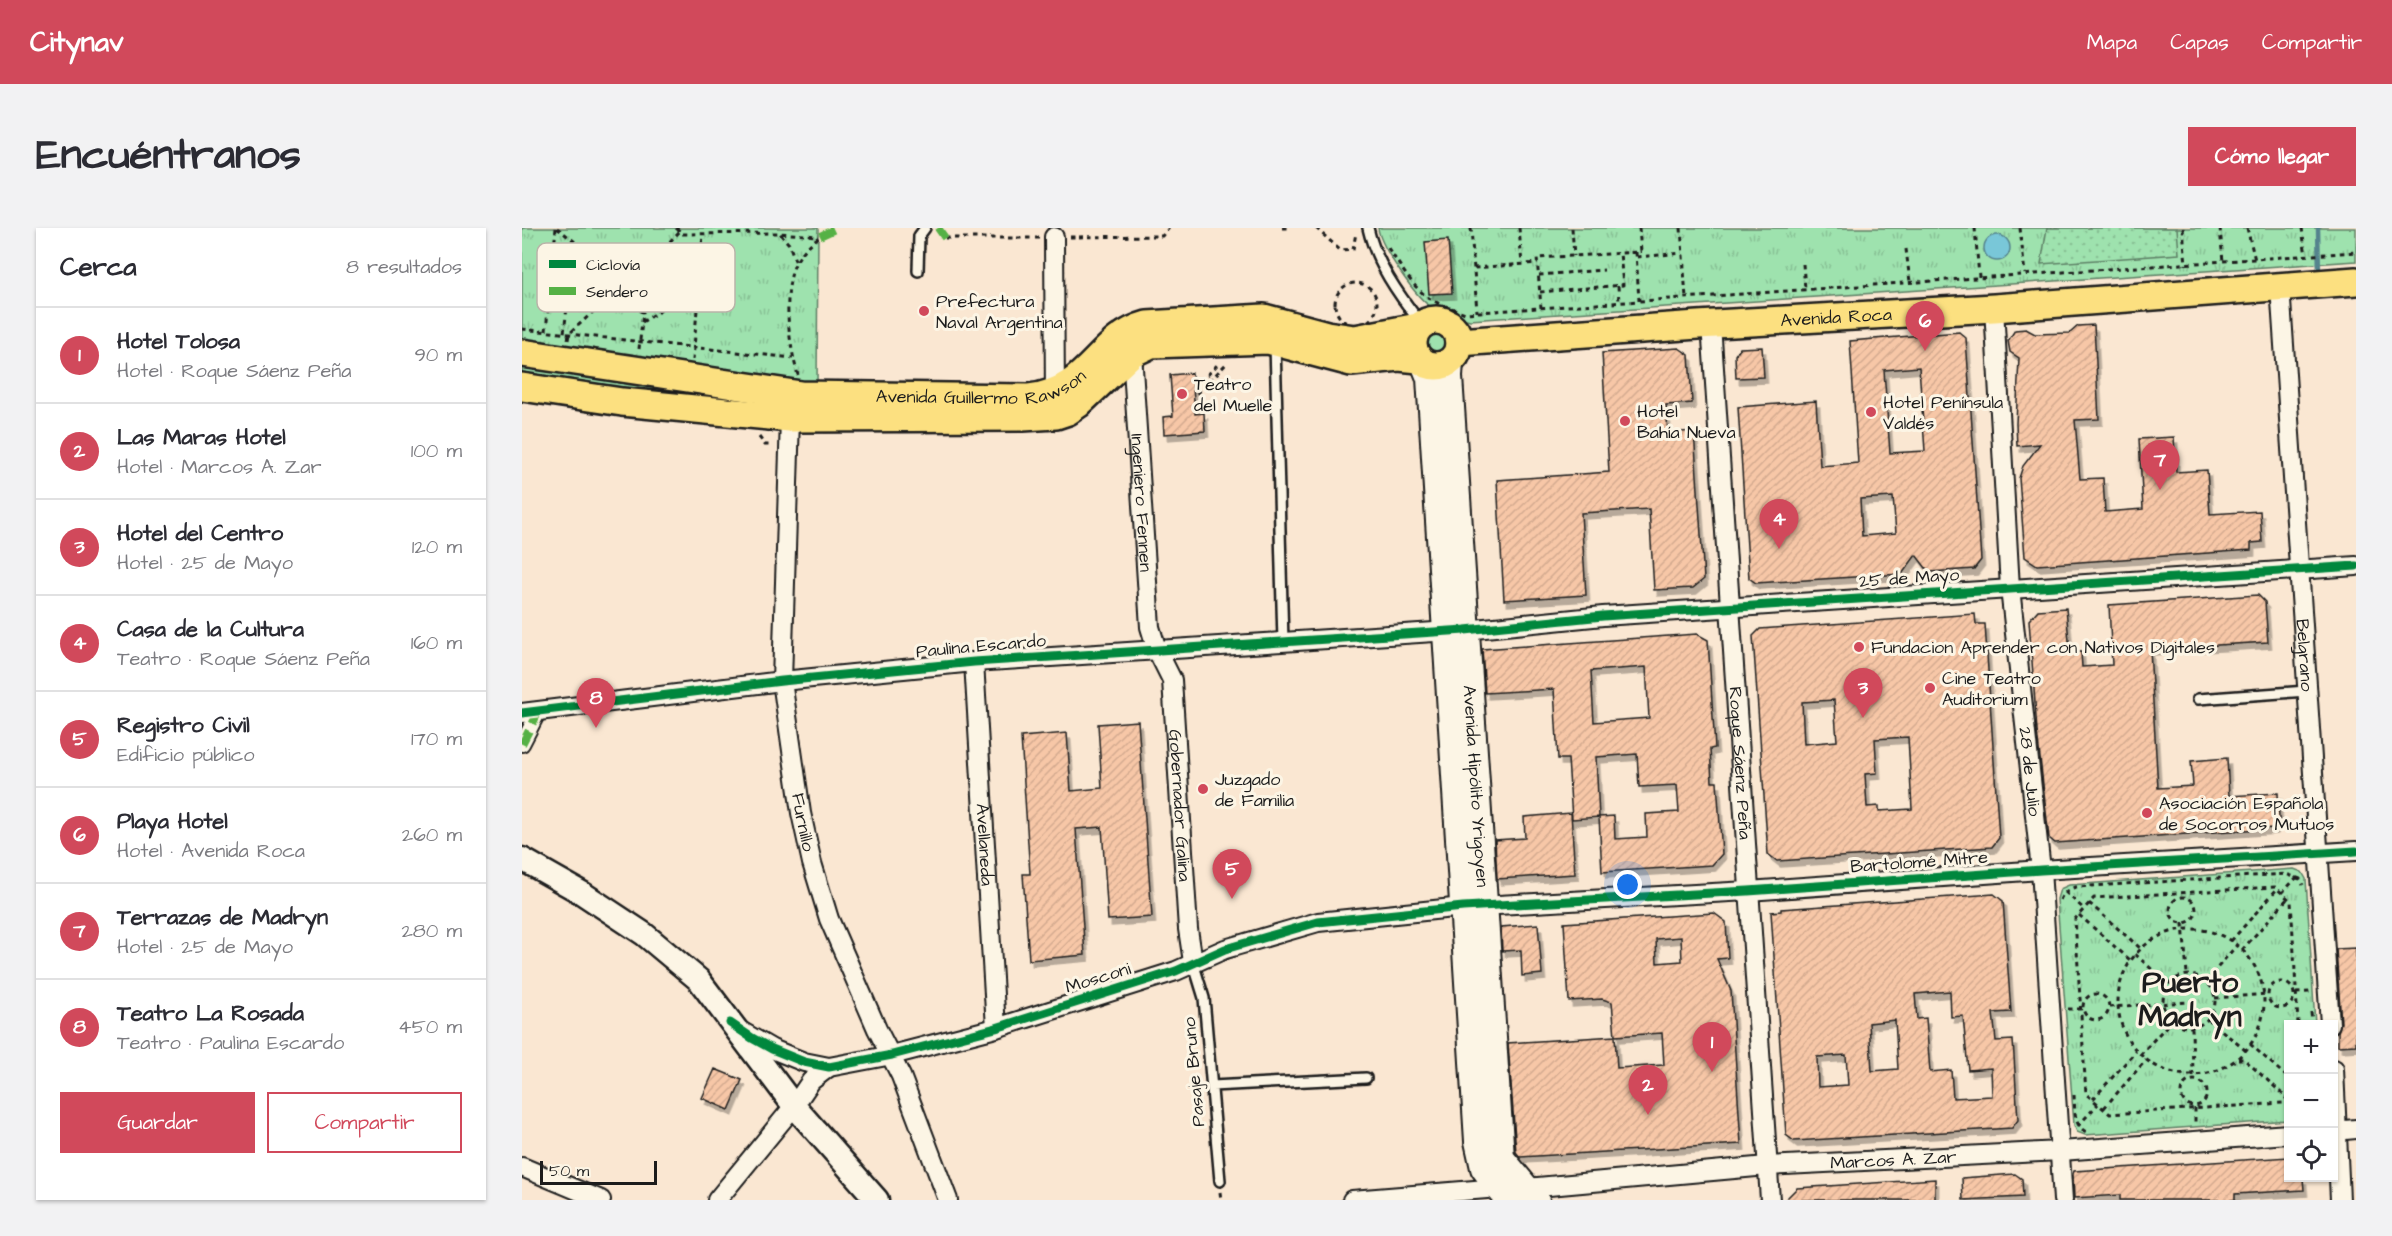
<!DOCTYPE html>
<html lang="es">
<head>
<meta charset="utf-8">
<style>
  :root { --surface:#fff; --page:#f2f2f3; --text:#2b2b33; --muted:#7c7c81; --line:#e1e1e2; --accent:#d1495b }
  body { margin:0; font-family:"Architects Daughter",sans-serif; background:var(--page); color:var(--text) }
  .controls { position:absolute; right:18px; bottom:18px; display:grid; overflow:hidden; border-radius:0px; box-shadow:0 2px 4px #0004 }
  .controls button { width:54px; height:54px; display:grid; place-items:center; padding:0; border:0; border-bottom:2px solid var(--line); background:var(--surface); color:var(--text); font:30px sans-serif }
  .scale { position:absolute; left:18px; bottom:15px; width:117px; box-sizing:border-box; padding-left:6px; border:3px solid #1c1c1c; border-top:0; font-size:16px; line-height:21px; white-space:nowrap; color:#1c1c1c; -webkit-text-stroke:4px #fcf5e5; paint-order:stroke }
  .you { position:absolute; left:1106px; top:657px; width:21px; height:21px; margin:-15px; border:4px solid #fff; border-radius:50%; background:#1a73e8; box-shadow:0 0 0 9px #1a73e833 }
  .badge { display:grid; place-items:center; width:39px; height:39px; border-radius:50%; background:var(--accent); color:#fff; font-size:20px; font-weight:700 }
  .pin { position:absolute; translate:-50% -50px; filter:drop-shadow(0 2px 3px #0008) }
  .pin::after { content:''; position:absolute; top:32px; width:21px; height:18px; background:inherit; clip-path:polygon(0 0,100% 0,50% 100%) }
  .list { margin:0; padding:0; list-style:none }
  h2 { display:flex; justify-content:space-between; align-items:center; height:78px; margin:0; padding:0 24px; font-size:26px }
  h2 small { font-size:20px; font-weight:400; color:var(--muted) }
  .list li { display:grid; grid-template-columns:39px 1fr auto; gap:18px; align-items:center; box-sizing:border-box; height:96px; padding:0 24px; border-top:2px solid var(--line) }
  .list b { display:block; font-size:22px; white-space:nowrap }
  .list p { margin:0; font-size:20px; white-space:nowrap; color:var(--muted) }
  .list em { font-size:20px; font-style:normal; color:var(--muted) }
  .actions { display:flex; gap:12px; padding:18px 24px }
  .actions a { flex:1; padding:14px 0; border:2px solid var(--accent); border-radius:0px; text-align:center; font-size:21px; color:var(--accent) }
  .actions .main { background:var(--accent); color:#fff }
  .icon { flex:none; width:33px; height:33px; fill:none; stroke:currentColor; stroke-width:2; stroke-linecap:round; stroke-linejoin:round }
  .map { position:relative; flex:none; width:1834px; height:972px; overflow:hidden; border-radius:0px }
  header { display:flex; align-items:center; gap:36px; box-sizing:border-box; height:84px; padding:0 30px; background:var(--accent); color:#fff }
  header strong { font-size:28px }
  nav { display:flex; gap:33px; margin-inline-start:auto; font-size:21px }
  .intro { display:flex; align-items:center; justify-content:space-between; box-sizing:border-box; height:144px; padding:0 36px }
  h1 { margin:0; font-size:42px }
  .button { padding:15px 27px; border-radius:0px; background:var(--accent); color:#fff; font-size:21px; font-weight:700 }
  main { display:flex; gap:36px; padding:0 36px }
  aside { flex:1; background:var(--surface); border-radius:0px; box-shadow:0 2px 4px #0004 }
  .map>svg:first-child { display:block }
  .grass { fill:#9ee2ae; stroke:#5d7f65; stroke-width:1.5 }
  .park { fill:url(#park-tufts); stroke:#5d7f65; stroke-width:1.5 }
  .garden { fill:url(#garden-dots); stroke:#5d7f65; stroke-width:1.5 }
  .water { fill:#79c7d8; stroke:#54838d; stroke-width:1.5 }
  .lines { fill:none; stroke-linecap:round; stroke-linejoin:round }
  .stream { stroke:#54838d; stroke-width:4.5 }
  .building { fill:url(#building-hatch); stroke:#1c1c1c; stroke-width:1.5; fill-rule:evenodd; filter:url(#shadow) }
  .service-casing { stroke:#1c1c1c; stroke-width:14 }
  .pedestrian-casing { stroke:#1c1c1c; stroke-width:18 }
  .minor-casing { stroke:#1c1c1c; stroke-width:22 }
  .tertiary-casing { stroke:#1c1c1c; stroke-width:27 }
  .secondary-casing { stroke:#1c1c1c; stroke-width:30 }
  .primary-casing { stroke:#1c1c1c; stroke-width:32 }
  .path { stroke:#1c1c1c; stroke-width:3; stroke-dasharray:4.5 4.5; stroke-linecap:butt }
  .service { stroke:#fcf5e5; stroke-width:9 }
  .pedestrian { stroke:#fcf5e5; stroke-width:14 }
  .minor { stroke:#fcf5e5; stroke-width:18 }
  .tertiary { stroke:#fcf5e5; stroke-width:22 }
  .secondary { stroke:#fcf5e5; stroke-width:26 }
  .primary { stroke:#fce080; stroke-width:27 }
  .quiet { stroke:#55b145; stroke-width:8; stroke-dasharray:15 8; stroke-linecap:butt }
  .cycleway-casing { stroke:#fcf5e5; stroke-width:13 }
  .cycleway { stroke:#00873e; stroke-width:9 }
  .poi-dot { fill:#d1495b; stroke:#fcf5e5; stroke-width:2 }
  .labels { text-anchor:middle; dominant-baseline:central; stroke-width:6; stroke-linejoin:round; paint-order:stroke }
  .poi-label { font-size:18px; fill:#1c1c1c; stroke:#fcf5e5; text-anchor:start }
  .street-label { font-size:18px; fill:#1c1c1c; stroke:#fcf5e5 }
  .town-label { font-size:30px; font-weight:bold; fill:#1c1c1c; stroke:#fcf5e5 }
  .key { fill:#fcf5e5; stroke:#b9b4a9; stroke-width:1.5 }
  .key-label { font-size:16px; fill:#1c1c1c }
</style>
</head>
<body>
<header>
<strong>Citynav</strong>
<nav><a>Mapa</a><a>Capas</a><a>Compartir</a></nav>
</header>
<div class="intro"><h1>Encuéntranos</h1><a class="button">Cómo llegar</a></div>
<main>
<aside>
<h2>Cerca<small>8 resultados</small></h2>
<ul class="list">
<li><span class="badge">1</span><div><b>Hotel Tolosa</b><p>Hotel · Roque Sáenz Peña</p></div><em>90 m</em></li>
<li><span class="badge">2</span><div><b>Las Maras Hotel</b><p>Hotel · Marcos A. Zar</p></div><em>100 m</em></li>
<li><span class="badge">3</span><div><b>Hotel del Centro</b><p>Hotel · 25 de Mayo</p></div><em>120 m</em></li>
<li><span class="badge">4</span><div><b>Casa de la Cultura</b><p>Teatro · Roque Sáenz Peña</p></div><em>160 m</em></li>
<li><span class="badge">5</span><div><b>Registro Civil</b><p>Edificio público</p></div><em>170 m</em></li>
<li><span class="badge">6</span><div><b>Playa Hotel</b><p>Hotel · Avenida Roca</p></div><em>260 m</em></li>
<li><span class="badge">7</span><div><b>Terrazas de Madryn</b><p>Hotel · 25 de Mayo</p></div><em>280 m</em></li>
<li><span class="badge">8</span><div><b>Teatro La Rosada</b><p>Teatro · Paulina Escardo</p></div><em>450 m</em></li>
</ul>
<div class="actions"><a class="main">Guardar</a><a>Compartir</a></div>
</aside>
<div class="map">
<svg width="1834" height="972" viewBox="0 0 1834 972">
  <defs>
    <pattern id="park-tufts" width="24" height="20" patternUnits="userSpaceOnUse" patternTransform="scale(1.5)"><rect width="24" height="20" fill="#9ee2ae"/><path d="M3 7l-1-3M5 7V3M7 7l1-3M15 17l-1-3M17 17v-4M19 17l1-3" fill="none" stroke="#88c195"/></pattern>
    <pattern id="garden-dots" width="8" height="8" patternUnits="userSpaceOnUse" patternTransform="scale(1.5)"><rect width="8" height="8" fill="#9ee2ae"/><path d="M2 2h.1M6 6h.1" fill="none" stroke="#88c195" stroke-width="1.8" stroke-linecap="round"/></pattern>
    <pattern id="building-hatch" width="6" height="6" patternUnits="userSpaceOnUse" patternTransform="scale(1.5)"><rect width="6" height="6" fill="#f7c7a7"/><path d="M-1 1l2-2M0 6l6-6M5 7l2-2" fill="none" stroke="#d3aa8f"/></pattern>
    <filter id="shadow"><feDropShadow dx="3.5" dy="6" stdDeviation="0" flood-color="#0004"/></filter>
  </defs>
  <rect width="100%" height="100%" fill="#fae7d2"/>
  <filter id="ink" filterUnits="userSpaceOnUse"><feTurbulence type="fractalNoise" baseFrequency=".0167" numOctaves="2"/><feDisplacementMap in="SourceGraphic" scale="12" xChannelSelector="R" yChannelSelector="G"/><feConvolveMatrix kernelMatrix="1 2 1 2 8 2 1 2 1" color-interpolation-filters="sRGB"/></filter>
  <g filter="url(#ink)">
    <path class="grass" d="M901 115a13 13 0 1 1 26 0a13 13 0 1 1-26 0Z
      M0 134 142 155 268 181 0 151Z"/>
    <path class="park" d="M0 0H296L295 160 0 115Z
      M856 0H1834V33L948 92C936 89 922 86 911 80 895 72 858 18 856 0Z
      M1772 641 1780 644 1784 651 1793 796H1766V892L1563 907 1555 904 1552 897 1535 671 1538 661 1547 657Z"/>
    <path class="garden" d="M1525 0H1655L1657 26 1519 36Z"/>
    <path class="water" d="M1462 20a13 13 0 1 1 26 0a13 13 0 1 1-26 0Z"/>
    <g class="lines">
      <path class="stream" d="M1796 0 1797 46"/>
    </g>
    <path class="building" d="M926 12 930 65 907 66 903 14Z
      M1572 97 1577 191 1553 192 1558 251 1581 250 1583 284 1621 281 1617 211 1652 209 1654 244 1685 242 1688 286 1738 283 1740 314 1729 315V322L1515 337 1503 329 1497 250 1501 238 1518 216 1495 218 1494 196 1497 130 1488 124 1486 113 1493 102 1504 101 1513 106 1548 105 1556 98Z
      M1437 104 1444 110 1459 332 1452 341 1407 344 1394 327 1380 346 1234 355 1227 350 1216 179 1294 173 1298 238 1336 235 1328 113ZM1397 139 1403 223 1368 225 1362 142ZM1371 269 1374 305 1340 308 1338 271Z
      M1240 119 1242 149 1214 150 1213 127 1218 120Z
      M1157 120 1167 127 1170 175 1144 177 1146 205 1172 203 1182 351 1171 360 1132 362 1127 281 1059 285 1064 367 982 372 975 252 1087 244 1080 125Z
      M670 145 673 186 682 185 683 203 642 206 641 189 651 188 648 147Z
      M1736 367 1743 374 1746 414 1628 421 1634 526 1636 560 1671 558 1669 533 1705 530 1707 568 1756 565 1757 591 1752 600 1533 615 1527 610 1515 503 1507 392 1516 382 1544 380 1548 424H1559L1560 439 1590 437 1587 377Z
      M1453 386 1454 396H1463L1477 610 1470 619 1255 633 1246 626 1231 408 1238 401ZM1312 472 1315 513 1282 516 1280 474ZM1386 509 1390 581 1357 583V578L1345 579 1343 546 1355 545 1353 511Z
      M1175 406 1186 412 1193 520 1188 521 1190 554H1195L1200 626 1190 637 1080 644 1077 589 1050 591 1046 531H1036L1032 461 963 465 960 421ZM1124 439 1127 490 1072 494 1069 443ZM1115 526 1117 559 1155 557 1157 584 1124 586 1125 609 1093 611 1092 588 1077 589 1074 529Z
      M616 493 630 689 586 692 580 599 554 601 563 727 507 732 501 646H508L499 509 545 505 549 563 580 560 576 496Z
      M1049 585 1053 646 975 651 973 612 1003 610 1002 589Z
      M1472 666 1481 673 1489 784 1471 785 1474 813 1491 812 1496 892 1490 900 1272 913 1264 907 1249 684 1259 683V681ZM1428 763 1429 789 1441 788 1446 842 1469 840 1470 868 1431 870 1429 842 1408 844 1404 790 1395 791 1393 766ZM1373 792 1376 841 1350 843 1347 795ZM1324 827 1326 857 1296 859 1295 829Z
      M1192 685 1204 694 1206 730 1195 731 1209 763 1219 916 998 929 994 924 986 815 1093 808 1090 774 1080 771 1047 773 1042 695ZM1159 709 1160 733 1135 735 1134 711ZM1140 805 1142 837 1095 840 1093 808Z
      M1016 696 1020 746 1000 748 999 722 980 723 979 699Z
      M1834 720V817L1816 818V804L1819 795 1814 721Z
      M193 841 220 852 207 882 180 870Z
      M1767 929V950H1781L1782 962 1713 966V972H1598V967L1552 970 1551 946 1552 943Z
      M1493 946 1500 951 1501 969 1441 972 1440 950Z
      M1413 951V972H1263L1275 960Z"/>
    <g class="lines">
      <g class="service-casing">
        <path id="service" d="M846 0C854 35 876 66 898 94
          M396 43 397 8 403 0
          M753 116 761 414
          M1676 471 1785 463
          M671 734 682 770 698 953
          M690 858 844 850"/>
      </g>
      <g class="pedestrian-casing">
        <path id="pedestrian" d="M0 516 17 483"/>
      </g>
      <g class="minor-casing">
        <g id="minor">
          <path d="M532 9 533 173"/>
          <path id="s1" d="M1758 58 1808 796"/>
          <path id="s2" d="M1472 80 1488 360 1519 642 1541 972"/>
          <path id="s3" d="M1189 96 1248 972"/>
          <path id="s4" d="M610 125 628 399 635 422 650 452 666 701 671 734"/>
          <path id="s5" d="M268 190 260 453 279 585 290 635 307 691 355 801 379 848 426 972"/>
          <path id="s6" d="M452 434 474 800"/>
          <path d="M0 485 260 453 452 434 943 402 1081 388 1834 338"/>
          <path d="M219 803 250 821 282 834 307 839 370 827 474 800 654 743 703 721 796 694 941 679 1226 663 1519 642 1834 623"/>
          <path d="M1812 841 1818 972"/>
          <path d="M1812 903 1834 901"/>
          <path d="M0 939 79 972"/>
          <path d="M195 972 272 878 289 853 307 839"/>
          <path id="s7" d="M830 972 977 960H1005L1245 938 1539 923 1766 906"/>
        </g>
      </g>
      <g class="tertiary-casing">
        <path id="tertiary" d="M0 631 60 665 122 706 177 752 272 878 355 972"/>
      </g>
      <g class="secondary-casing">
        <g id="secondary">
          <path id="s8" d="M928 133 927 149 979 930 1014 972"/>
          <path d="M902 135 908 150 956 913 962 940 986 972"/>
        </g>
      </g>
      <g class="primary-casing">
        <g id="primary">
          <circle cx="914" cy="115" r="23"/>
          <path id="s9" d="M937 114 1176 97 1472 80 1834 53"/>
          <path id="s10" d="M0 125 279 167 507 170C570 163 574 111 625 97L742 90 805 107 833 111 896 99"/>
          <path d="M0 159 100 174 268 190 501 189 534 187 546 183 556 176 610 125 629 116 746 112 829 134 877 129 897 131"/>
        </g>
      </g>
      <path class="path" d="M35 0 79 34
        M154 0 161 6 256 5 296 8
        M760 0H767
        M794 0 818 22 831 21 834 5
        M949 0 955 84
        M997 0 1000 37
        M1050 0 1052 28
        M1117 0 1119 24
        M1159 0 1164 70
        M1453 0 1457 49
        M1498 0 1503 46
        M1661 0 1664 37
        M1698 0 1701 34
        M1725 0 1733 32
        M1780 0 1784 28
        M258 6 267 16 274 35
        M548 9 640 8 647 0
        M423 10H517
        M866 20C878 37 892 63 912 73 922 78 933 81 943 85L1834 24
        M1384 21 1388 54
        M1114 24 1117 73
        M1115 29 1161 25
        M129 33 158 3
        M1281 36 1283 61
        M952 40 1016 35
        M1017 47 1082 42
        M813 76a21 21 0 1 1 42 0a21 21 0 1 1-42 0Z
        M1096 58 1097 74
        M28 61 40 62 41 42 73 45
        M40 62H47L42 105
        M1018 64 1101 57 1098 25
        M1019 80 1015 30 1119 24
        M120 94 141 81 153 56
        M0 101 271 130
        M24 103 34 0
        M46 112 47 106 87 69
        M117 121 121 84C92 73 89 74 73 47L79 34 108 21 129 33 137 54 177 58
        M171 132 181 6
        M276 147C267 117 260 66 273 36 279 24 288 16 298 8
        M673 160 697 135
        M675 166 705 135
        M237 209 243 217H250
        M1543 664 1562 681
        M1760 665 1775 649
        M1648 682a13 13 0 1 1 26 0a13 13 0 1 1-26 0Z
        M1538 672C1541 665 1546 661 1554 659L1764 646 1778 651 1781 657
        M1567 675 1618 720
        M1557 687 1608 732
        M1661 695 1665 746
        M1596 774a73 73 0 1 1 146 0a73 73 0 1 1-146 0Z
        M1709 713 1755 661
        M1720 722 1766 670
        M1613 726 1646 756
        M1641 773a26 26 0 1 1 52 0a26 26 0 1 1-52 0Z
        M1684 753 1715 717
        M1746 767a13 13 0 1 1 26 0a13 13 0 1 1-26 0Z
        M1774 765 1788 764
        M1561 779a13 13 0 1 1 26 0a13 13 0 1 1-26 0Z
        M1693 770 1746 766
        M1587 779 1667 774
        M1546 781H1559
        M1789 784 1790 796
        M1686 791 1723 822
        M1670 799 1671 848
        M1728 816 1766 850
        M1618 827 1649 793
        M1716 831H1722L1765 870
        M1659 865a13 13 0 1 1 26 0a13 13 0 1 1-26 0Z
        M1552 867C1553 880 1551 899 1565 904
        M1766 868 1761 875 1588 886 1564 866 1553 691 1572 670 1753 659 1769 673 1776 796
        M1571 871 1614 823
        M1582 880 1624 832
        M1673 880V896
        M1556 898 1576 876
        M698 964 699 972"/>
      <use href="#service" class="service"/>
      <use href="#pedestrian" class="pedestrian"/>
      <use href="#minor" class="minor"/>
      <use href="#tertiary" class="tertiary"/>
      <use href="#secondary" class="secondary"/>
      <use href="#primary" class="primary"/>
      <path class="quiet" d="M416 0 423 10
        M298 8 315 0
        M0 516 17 483"/>
      <g class="cycleway-casing">
        <path id="cycleway" d="M0 485 260 453 452 434 943 402 1081 388 1834 338
          M208 795 230 810 250 821 282 834 307 839 370 827 474 800 654 743 703 721 796 694 941 679 1226 663 1519 642 1834 623"/>
      </g>
      <use href="#cycleway" class="cycleway"/>
    </g>
  </g>
  <g class="poi-dot">
    <circle cx="402" cy="83" r="6"/>
    <circle cx="660" cy="166" r="6"/>
    <circle cx="1349" cy="184" r="6"/>
    <circle cx="1103" cy="193" r="6"/>
    <circle cx="1337" cy="419" r="6"/>
    <circle cx="1408" cy="460" r="6"/>
    <circle cx="681" cy="561" r="6"/>
    <circle cx="1625" cy="585" r="6"/>
  </g>
  <g class="labels">
    <g class="poi-label">
      <text x="414" y="73">Prefectura<tspan x="414" dy="21">Naval Argentina</tspan></text>
      <text x="672" y="156">Teatro<tspan x="672" dy="21">del Muelle</tspan></text>
      <text x="1361" y="174">Hotel Península<tspan x="1361" dy="21">Valdés</tspan></text>
      <text x="1115" y="183">Hotel<tspan x="1115" dy="21">Bahía Nueva</tspan></text>
      <text x="1349" y="419">Fundacion Aprender con Nativos Digitales</text>
      <text x="1420" y="450">Cine Teatro<tspan x="1420" dy="21">Auditorium</tspan></text>
      <text x="693" y="551">Juzgado<tspan x="693" dy="21">de Familia</tspan></text>
      <text x="1637" y="575">Asociación Española<tspan x="1637" dy="21">de Socorros Mutuos</tspan></text>
    </g>
    <g class="street-label">
      <text stroke="none"><textPath href="#s9" startOffset="378">Avenida Roca</textPath></text>
      <text stroke="none"><textPath href="#s10" startOffset="464">Avenida Guillermo Rawson</textPath></text>
      <text stroke="none"><textPath href="#s4" startOffset="150">Ingeniero Fennen</textPath></text>
      <text transform="translate(1387 350) rotate(-4)">25 de Mayo</text>
      <text transform="translate(459 418) rotate(-5)">Paulina Escardo</text>
      <text stroke="none"><textPath href="#s1" startOffset="370">Belgrano</textPath></text>
      <text stroke="none"><textPath href="#s3" startOffset="440">Roque Sáenz Peña</textPath></text>
      <text stroke="none"><textPath href="#s2" startOffset="465">28 de Julio</textPath></text>
      <text stroke="none"><textPath href="#s8" startOffset="426">Avenida Hipólito Yrigoyen</textPath></text>
      <text stroke="none"><textPath href="#s4" startOffset="458">Gobernador Galina</textPath></text>
      <text stroke="none"><textPath href="#s5" startOffset="406">Furnillo</textPath></text>
      <text stroke="none"><textPath href="#s6" startOffset="183">Avellaneda</textPath></text>
      <text transform="translate(1397 634) rotate(-4)">Bartolomé Mitre</text>
      <text transform="translate(576 750) rotate(-17)">Mosconi</text>
      <text transform="translate(672 844) rotate(-95)">Pasaje Bruno</text>
      <text stroke="none"><textPath href="#s7" startOffset="543">Marcos A. Zar</textPath></text>
    </g>
    <g class="town-label">
      <text x="1668" y="755">Puerto<tspan x="1668" dy="34">Madryn</tspan></text>
    </g>
  </g>
  <rect x="15" y="15" width="198" height="69" rx="9" class="key"/>
  <rect x="27" y="32" width="27" height="8" fill="#00873e"/>
  <rect x="27" y="59" width="27" height="8" fill="#55b145"/>
  <g class="key-label">
    <text x="64" y="42">Ciclovía</text>
    <text x="64" y="69">Sendero</text>
  </g>
</svg>
<div class="controls">
<button>+</button>
<button>−</button>
<button><svg class="icon" aria-label="locate" viewBox="0 0 24 24"><circle cx="12" cy="12" r="6"/><path d="M12 2v4M12 18v4M2 12h4M18 12h4"/></svg></button>
</div>
<div class="scale">50 m</div>
<div class="you"></div>
<div class="pin badge" style="left:1190px;top:844px">1</div>
<div class="pin badge" style="left:1126px;top:887px">2</div>
<div class="pin badge" style="left:1341px;top:490px">3</div>
<div class="pin badge" style="left:1257px;top:321px">4</div>
<div class="pin badge" style="left:710px;top:671px">5</div>
<div class="pin badge" style="left:1403px;top:123px">6</div>
<div class="pin badge" style="left:1638px;top:262px">7</div>
<div class="pin badge" style="left:74px;top:500px">8</div>
</div>
</main>
</body>
</html>
